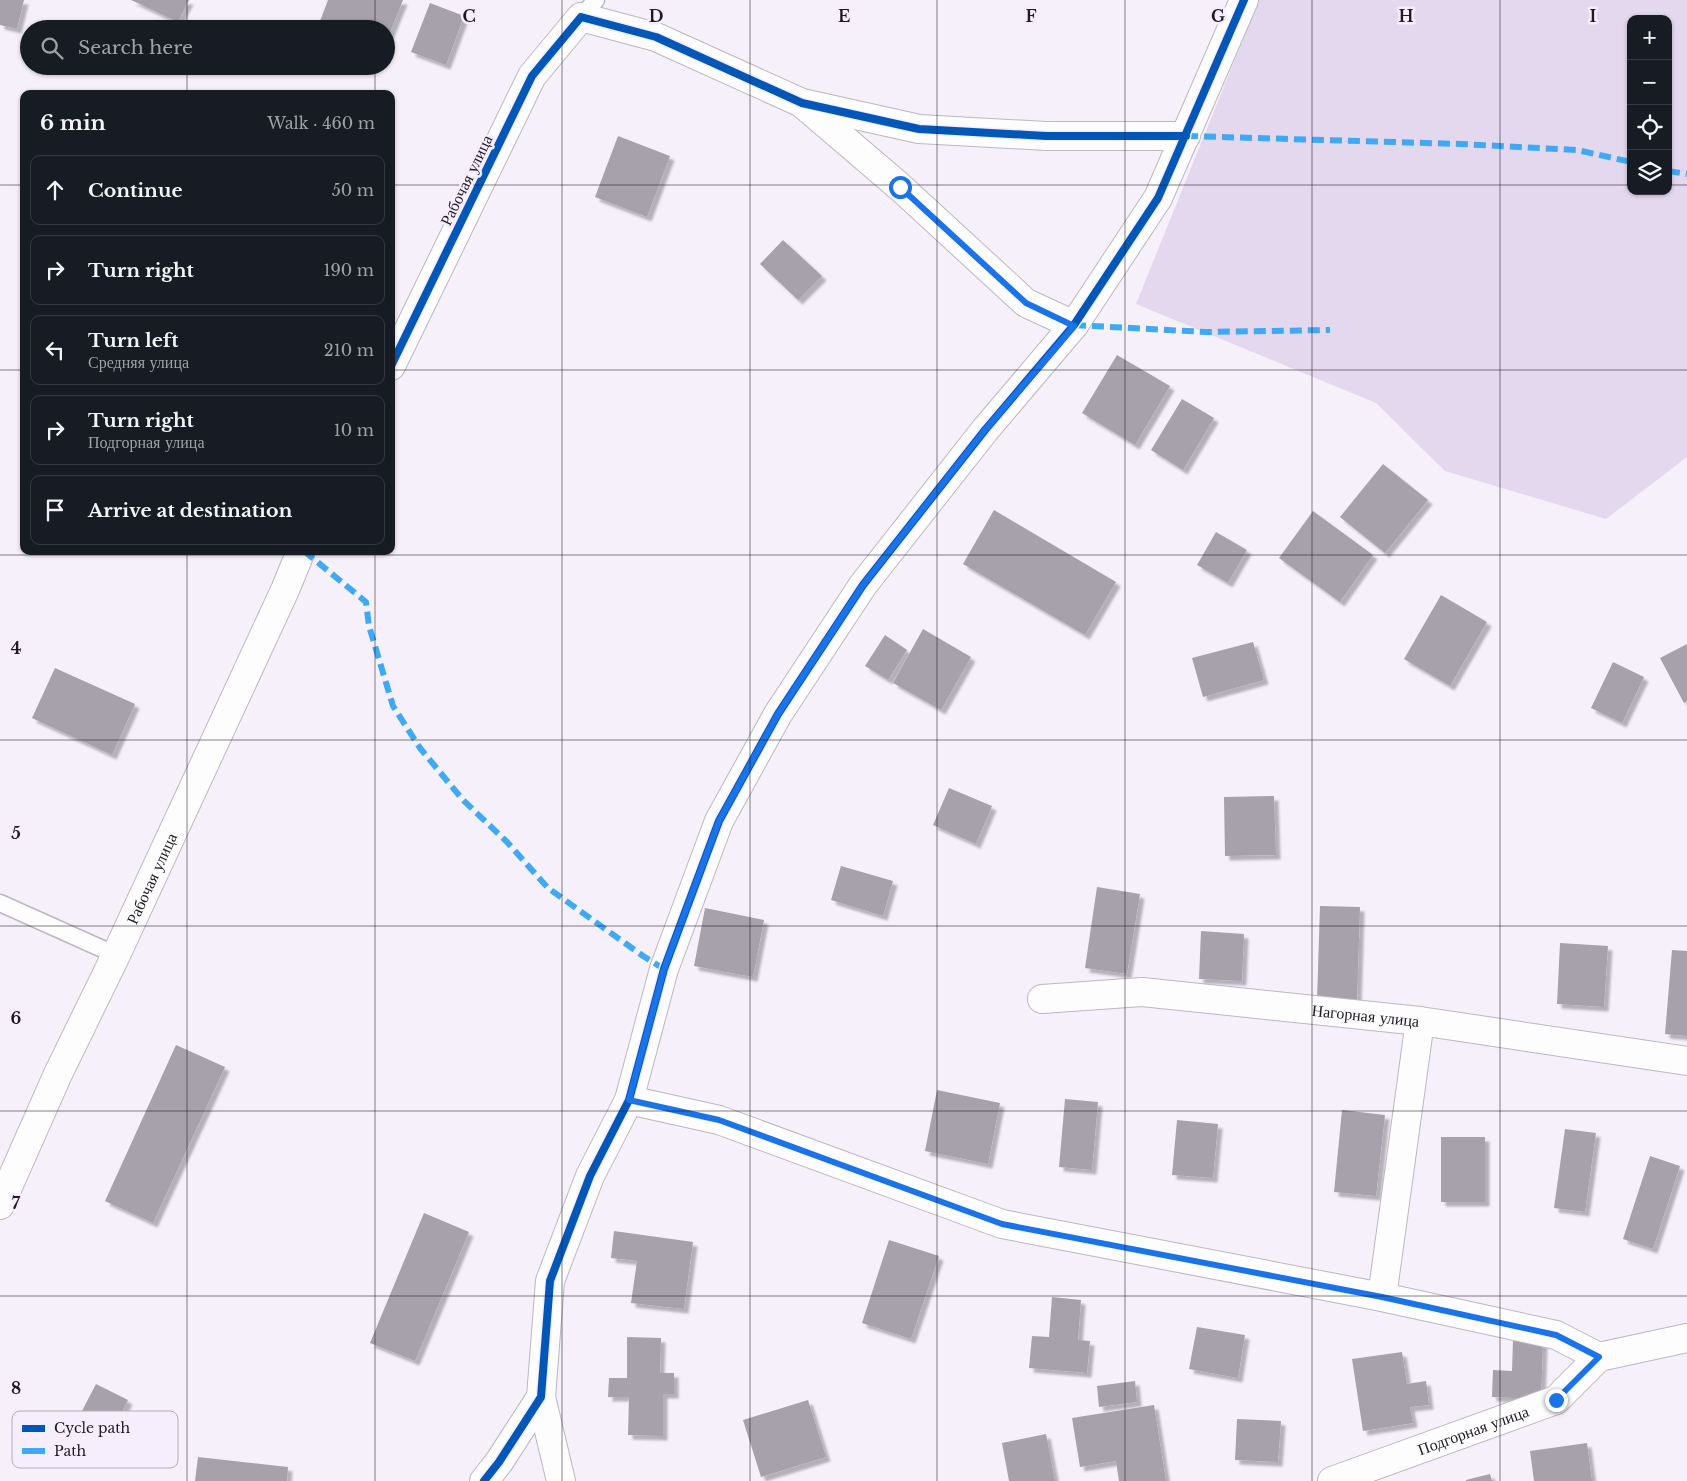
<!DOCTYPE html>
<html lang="en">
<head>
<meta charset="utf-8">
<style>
  :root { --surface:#171b24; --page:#242831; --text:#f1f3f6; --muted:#9ea1a6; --line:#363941 }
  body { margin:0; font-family:"Libre Baskerville",serif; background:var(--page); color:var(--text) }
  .controls { position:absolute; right:15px; top:15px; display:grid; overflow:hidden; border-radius:10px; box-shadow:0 1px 4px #0004 }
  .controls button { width:45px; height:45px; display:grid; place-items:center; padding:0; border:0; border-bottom:1px solid var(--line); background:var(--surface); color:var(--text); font:25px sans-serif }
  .stop { position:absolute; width:15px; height:15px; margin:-11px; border:4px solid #1a73e8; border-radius:50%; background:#fff }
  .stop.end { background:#1a73e8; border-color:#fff; box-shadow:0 1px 5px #0008 }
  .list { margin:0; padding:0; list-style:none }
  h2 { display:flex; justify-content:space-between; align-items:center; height:65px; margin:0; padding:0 20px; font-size:21px }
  h2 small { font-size:16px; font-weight:400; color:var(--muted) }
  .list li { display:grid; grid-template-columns:32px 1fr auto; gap:15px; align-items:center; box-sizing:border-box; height:70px; margin:0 10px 10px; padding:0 10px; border:1px solid var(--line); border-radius:10px }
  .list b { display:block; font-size:19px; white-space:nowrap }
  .list p { margin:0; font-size:16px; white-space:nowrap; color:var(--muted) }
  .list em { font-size:16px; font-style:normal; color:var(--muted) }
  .icon { flex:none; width:28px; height:28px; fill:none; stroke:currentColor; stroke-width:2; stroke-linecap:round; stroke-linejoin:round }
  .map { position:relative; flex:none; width:1687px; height:1481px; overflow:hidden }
  .search { position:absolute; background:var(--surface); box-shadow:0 1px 4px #0004; left:20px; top:20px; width:375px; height:55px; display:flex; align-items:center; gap:12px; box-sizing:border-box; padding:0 18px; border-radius:28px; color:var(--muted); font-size:19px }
  .panel { position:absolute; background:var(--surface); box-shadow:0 1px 4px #0004; left:20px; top:90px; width:375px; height:465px; border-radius:10px }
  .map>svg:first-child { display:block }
  .green { fill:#e3d8ed; fill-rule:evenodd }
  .building { fill:#a6a1aa; filter:url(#shadow) }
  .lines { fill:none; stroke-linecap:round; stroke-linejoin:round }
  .lane-casing { stroke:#bcb7c0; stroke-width:19 }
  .street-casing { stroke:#bcb7c0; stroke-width:30 }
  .lane { stroke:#fefdfe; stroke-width:16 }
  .street { stroke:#fefdfe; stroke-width:28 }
  .quiet { stroke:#3fa9f5; stroke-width:6; stroke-dasharray:12 6; stroke-linecap:butt }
  .cycleway-casing { stroke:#f6edfd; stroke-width:11 }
  .cycleway { stroke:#0057b8; stroke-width:8 }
  .route { stroke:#1a73e8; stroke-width:6 }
  .grid { fill:none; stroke:#1f1923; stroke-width:1; stroke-opacity:0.55 }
  .labels { text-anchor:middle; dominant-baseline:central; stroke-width:5; stroke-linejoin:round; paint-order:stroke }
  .street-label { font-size:16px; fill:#1f1923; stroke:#f6edfd }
  .key { fill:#f6edfd; stroke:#b6adbc; stroke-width:1 }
  .key-label { font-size:14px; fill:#1f1923 }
  .grid-label { font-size:16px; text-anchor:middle; font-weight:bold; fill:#1f1923; stroke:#f6edfd; stroke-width:5; stroke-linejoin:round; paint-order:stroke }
</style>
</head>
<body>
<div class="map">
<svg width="1687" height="1481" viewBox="0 0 1687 1481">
  <defs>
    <filter id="shadow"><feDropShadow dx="4.5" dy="4.5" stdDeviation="1" flood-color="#0004"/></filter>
  </defs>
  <rect width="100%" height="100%" fill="#f5f0fa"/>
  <path class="green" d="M1259 0H1687V457L1606 519 1445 471 1376 403 1136 304ZM1631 19H1668V191H1631Z"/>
  <path class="building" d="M0 0H24L17 29 0 25Z
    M131 0H189L178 22Z
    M328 0H403L386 42V29H317Z
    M430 3 464 16 446 65 411 52Z
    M618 136 670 156 647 217 595 197Z
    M783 240 822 276 798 300 760 264Z
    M1117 355 1170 386 1135 445 1082 413Z
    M1182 399 1214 418 1183 470 1151 450Z
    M1383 464 1428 500 1385 553 1340 517Z
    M994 510 1116 582 1085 635 963 564Z
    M1313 511 1373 555 1340 602 1279 558Z
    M1216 532 1247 550 1228 583 1197 565Z
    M1441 595 1487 622 1450 686 1404 659Z
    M923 629 971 657 941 710 893 683Z
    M885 635 907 650 888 680 865 666Z
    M1253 642 1264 680 1203 697 1192 658Z
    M1687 644V701L1684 703 1660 658Z
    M1613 662 1644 677 1622 723 1591 708Z
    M55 668 135 704 112 755 32 718Z
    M949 788 992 806 976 844 933 825Z
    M1274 796 1276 855 1225 856 1224 797Z
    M841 866 893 881 883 916 831 900Z
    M1097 887 1140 894 1127 974 1085 968Z
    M1320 906 1360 907 1357 1001 1317 1000Z
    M705 908 764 920 753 977 694 966Z
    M1201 931 1244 934 1242 981 1199 979Z
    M1560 943 1608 946 1604 1007 1557 1004Z
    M1672 950 1687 951V1036L1665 1034Z
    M176 1045 225 1067 153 1223 105 1201Z
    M937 1090 1000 1103 988 1164 925 1151Z
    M1065 1099 1098 1102 1092 1170 1059 1167Z
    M1342 1110 1385 1115 1376 1196 1334 1192Z
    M1177 1120 1218 1124 1213 1178 1172 1175Z
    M1565 1129 1596 1133 1585 1212 1554 1208Z
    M1441 1137H1485V1202H1441Z
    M1650 1156 1680 1166 1653 1249 1623 1239Z
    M424 1213 469 1232 415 1361 370 1343Z
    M614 1231 693 1242 684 1309 631 1303 637 1261 611 1258Z
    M889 1240 939 1256 911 1339 862 1323Z
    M1052 1297 1081 1300 1078 1340 1090 1341 1087 1373 1029 1368 1032 1336 1049 1337Z
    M1197 1327 1245 1335 1238 1378 1189 1369Z
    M627 1337 661 1338 660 1373H674V1394H663V1436L628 1435 629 1397H608L609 1378H627Z
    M1513 1340 1543 1342 1541 1399 1492 1397 1493 1370 1512 1371Z
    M1402 1352 1407 1384 1426 1381 1429 1405 1410 1407 1413 1423 1363 1431 1352 1359Z
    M1135 1381 1137 1402 1099 1407 1097 1386Z
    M96 1384 128 1400 105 1447 72 1430Z
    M808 1400 826 1457 761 1477 743 1420Z
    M1154 1405 1166 1481H1119L1116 1461 1080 1467 1072 1418Z
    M1237 1419 1281 1421 1278 1462 1235 1460Z
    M1046 1434 1055 1481H1009L1002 1443Z
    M1587 1443 1592 1481H1534L1530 1451Z
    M198 1457 288 1467 287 1481H195Z
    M1490 1474 1492 1481H1466V1480Z"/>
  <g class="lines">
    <g class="lane-casing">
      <path id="lane" d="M581 17 596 0
        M0 903 116 955"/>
    </g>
    <g class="street-casing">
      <g id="street">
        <path d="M804 105 900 187 1026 303 1074 325"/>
        <path d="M391 366 532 76 581 17 656 37 802 103 919 129 1046 136H1186"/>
        <path id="s1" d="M1042 999 1142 992 1420 1021 1687 1061"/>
        <path d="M629 1100 719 1120 1002 1224 1382 1297 1556 1335 1599 1357"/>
        <path id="s2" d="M0 1205 58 1074 116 955 285 590 301 551"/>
        <path d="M1382 1297 1420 1021"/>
        <path d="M541 1397 561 1481"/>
        <path d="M484 1481 499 1462 541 1397 550 1281 590 1176 629 1100 664 969 719 821 778 714 863 585 985 430 1074 325 1158 198 1244 0"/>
        <path id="s3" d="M1332 1481 1556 1400 1599 1357 1687 1338"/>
      </g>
    </g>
    <use href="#lane" class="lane"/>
    <use href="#street" class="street"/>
    <path class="quiet" d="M1186 136 1461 144 1577 150 1631 162
      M1668 171 1687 174
      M1074 325 1206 332 1330 330
      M304 551 366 602 369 626 393 706 420 748 463 800 507 842 548 888 643 956 664 969"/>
    <g class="cycleway-casing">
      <path id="cycleway" d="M391 366 532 76 581 17 656 37 802 103 919 129 1046 136H1186
        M484 1481 499 1462 541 1397 550 1281 590 1176 629 1100 664 969 719 821 778 714 863 585 985 430 1074 325 1158 198 1244 0"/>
    </g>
    <use href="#cycleway" class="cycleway"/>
  </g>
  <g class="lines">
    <path class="route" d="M900 187 1026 303 1074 326 985 430 863 585 778 714 719 821 664 969 629 1100 719 1120 1002 1224 1382 1297 1556 1335 1599 1357 1556 1400"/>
  </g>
  <path class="grid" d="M187 0V29M375 0V29M562 0V1481M750 0V1481M937 0V1481M1125 0V1481M1312 0V1481M1500 0V1481M187 66V94M375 66V94M0 185H24M391 185H1631M1668 185H1687M0 370H24M391 370H1687M187 551V1481M375 551V1481M0 555H1687M0 740H1687M0 926H1687M0 1111H1687M0 1296H1687"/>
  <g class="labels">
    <g class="street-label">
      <text transform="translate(466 180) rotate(-64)">Рабочая улица</text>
      <text stroke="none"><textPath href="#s2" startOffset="360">Рабочая улица</textPath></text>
      <text stroke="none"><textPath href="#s1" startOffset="325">Нагорная улица</textPath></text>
      <text stroke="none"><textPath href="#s3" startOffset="150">Подгорная улица</textPath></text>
    </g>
  </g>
  <rect x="12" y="1411" width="166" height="57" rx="8" class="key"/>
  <rect x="22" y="1425" width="23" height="7" fill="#0057b8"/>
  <rect x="22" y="1448" width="23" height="6" fill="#3fa9f5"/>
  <g class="key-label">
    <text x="54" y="1433">Cycle path</text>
    <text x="54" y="1456">Path</text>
  </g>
  <g class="grid-label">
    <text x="469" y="22">C</text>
    <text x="656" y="22">D</text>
    <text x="844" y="22">E</text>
    <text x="1031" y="22">F</text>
    <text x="1218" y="22">G</text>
    <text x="1406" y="22">H</text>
    <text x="1593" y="22">I</text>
    <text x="16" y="654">4</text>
    <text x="16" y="839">5</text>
    <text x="16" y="1024">6</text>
    <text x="16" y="1209">7</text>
    <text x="16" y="1394">8</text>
  </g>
</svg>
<div class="controls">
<button>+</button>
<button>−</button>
<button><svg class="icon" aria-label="locate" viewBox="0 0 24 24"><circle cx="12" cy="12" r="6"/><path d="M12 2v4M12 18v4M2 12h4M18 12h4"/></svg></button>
<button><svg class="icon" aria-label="layers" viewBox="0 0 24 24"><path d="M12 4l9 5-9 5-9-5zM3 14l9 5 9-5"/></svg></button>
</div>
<div class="stop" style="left:900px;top:187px"></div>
<div class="stop end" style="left:1556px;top:1400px"></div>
<div class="search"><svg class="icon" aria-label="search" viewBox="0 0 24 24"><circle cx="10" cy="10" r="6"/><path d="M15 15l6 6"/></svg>Search here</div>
<section class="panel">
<h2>6 min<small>Walk · 460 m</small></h2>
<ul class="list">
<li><svg class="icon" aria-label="ahead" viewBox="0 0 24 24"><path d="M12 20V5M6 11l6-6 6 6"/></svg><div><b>Continue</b></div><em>50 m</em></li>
<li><svg class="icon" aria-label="right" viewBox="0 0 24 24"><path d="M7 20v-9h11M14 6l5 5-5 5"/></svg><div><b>Turn right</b></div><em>190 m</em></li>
<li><svg class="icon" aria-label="left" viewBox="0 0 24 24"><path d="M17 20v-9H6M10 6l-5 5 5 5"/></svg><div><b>Turn left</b><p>Средняя улица</p></div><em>210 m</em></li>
<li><svg class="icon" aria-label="right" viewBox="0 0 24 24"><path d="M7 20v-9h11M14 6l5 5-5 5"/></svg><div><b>Turn right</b><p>Подгорная улица</p></div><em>10 m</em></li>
<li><svg class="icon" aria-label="arrive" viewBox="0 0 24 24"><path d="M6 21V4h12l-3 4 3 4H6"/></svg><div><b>Arrive at destination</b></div></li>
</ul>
</section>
</div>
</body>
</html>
